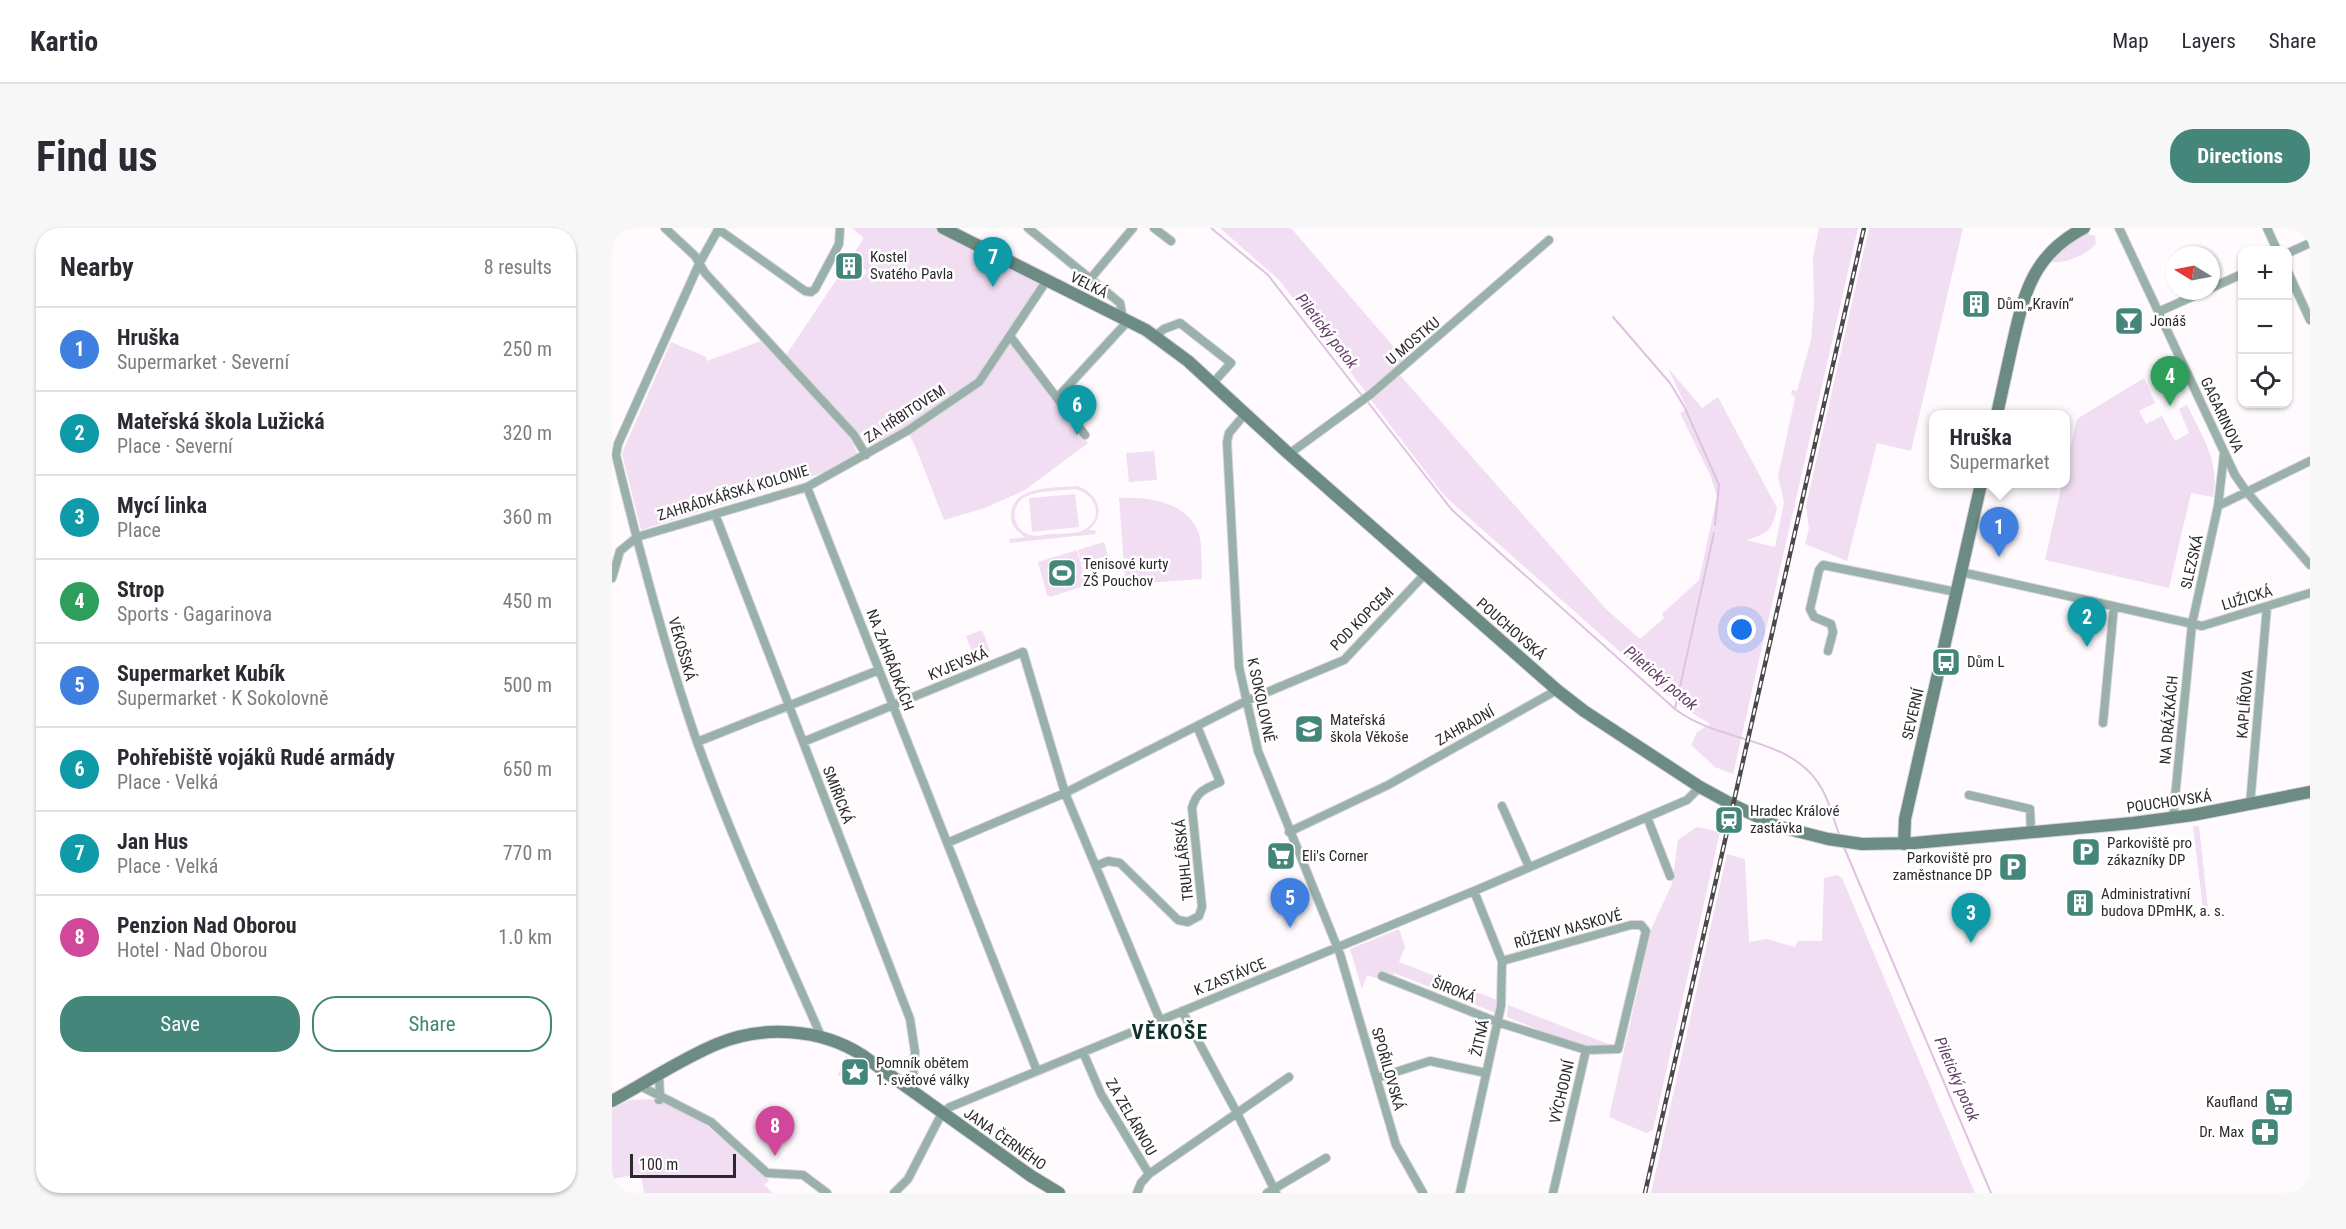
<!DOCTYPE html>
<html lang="en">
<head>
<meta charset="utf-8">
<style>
  :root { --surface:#fff; --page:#f7f7f7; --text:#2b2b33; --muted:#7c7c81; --line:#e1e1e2; --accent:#448679 }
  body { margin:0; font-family:"Roboto Condensed",sans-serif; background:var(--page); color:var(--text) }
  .controls { position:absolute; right:18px; top:18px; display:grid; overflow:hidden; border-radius:12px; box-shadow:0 2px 4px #0004 }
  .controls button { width:54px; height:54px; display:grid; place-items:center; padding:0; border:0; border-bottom:2px solid var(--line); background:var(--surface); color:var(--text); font:30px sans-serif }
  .compass { position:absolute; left:1554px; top:18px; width:54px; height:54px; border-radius:50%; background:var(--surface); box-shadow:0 2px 4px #0004; rotate:280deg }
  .scale { position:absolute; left:18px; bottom:15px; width:106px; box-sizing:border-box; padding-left:6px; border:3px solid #2c2a2c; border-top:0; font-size:16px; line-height:21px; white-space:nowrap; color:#2c2a2c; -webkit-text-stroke:4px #fff; paint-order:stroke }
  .you { position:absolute; left:1130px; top:402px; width:21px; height:21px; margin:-15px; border:4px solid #fff; border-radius:50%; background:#1a73e8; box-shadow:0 0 0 9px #1a73e833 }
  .badge { display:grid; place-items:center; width:39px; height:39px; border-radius:50%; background:var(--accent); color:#fff; font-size:20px; font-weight:700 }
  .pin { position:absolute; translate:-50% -50px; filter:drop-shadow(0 2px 3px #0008) }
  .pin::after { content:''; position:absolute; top:32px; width:21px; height:18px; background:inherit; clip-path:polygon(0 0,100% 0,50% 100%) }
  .popup { position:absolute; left:1317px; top:182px; width:141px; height:78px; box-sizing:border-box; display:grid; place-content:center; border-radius:12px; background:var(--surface); filter:drop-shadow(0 2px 4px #0005); font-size:20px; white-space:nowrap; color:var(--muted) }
  .popup b { font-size:22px; color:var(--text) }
  .popup::after { content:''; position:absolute; left:50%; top:100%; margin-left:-12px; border:12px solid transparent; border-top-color:var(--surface) }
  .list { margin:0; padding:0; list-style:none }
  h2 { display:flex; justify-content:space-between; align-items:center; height:78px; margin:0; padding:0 24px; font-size:26px }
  h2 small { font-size:20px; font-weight:400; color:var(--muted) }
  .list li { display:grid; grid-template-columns:39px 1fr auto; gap:18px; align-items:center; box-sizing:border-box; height:84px; padding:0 24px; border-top:2px solid var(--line) }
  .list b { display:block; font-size:22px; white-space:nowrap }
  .list p { margin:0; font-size:20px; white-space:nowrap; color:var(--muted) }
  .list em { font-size:20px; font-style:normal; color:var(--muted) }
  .actions { display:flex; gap:12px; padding:18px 24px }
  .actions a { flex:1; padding:14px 0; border:2px solid var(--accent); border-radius:24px; text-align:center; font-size:21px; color:var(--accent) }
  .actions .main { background:var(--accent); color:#fff }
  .icon { flex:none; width:33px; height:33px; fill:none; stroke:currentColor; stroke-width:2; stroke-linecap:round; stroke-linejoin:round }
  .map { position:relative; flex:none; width:1698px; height:965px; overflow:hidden; border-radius:24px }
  header { display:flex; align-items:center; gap:36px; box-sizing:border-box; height:84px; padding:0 30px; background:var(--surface); border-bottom:2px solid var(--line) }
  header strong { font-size:28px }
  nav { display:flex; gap:33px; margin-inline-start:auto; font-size:21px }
  .intro { display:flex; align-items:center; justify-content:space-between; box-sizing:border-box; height:144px; padding:0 36px }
  h1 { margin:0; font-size:42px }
  .button { padding:15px 27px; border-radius:24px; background:var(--accent); color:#fff; font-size:21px; font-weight:700 }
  main { display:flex; gap:36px; padding:0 36px }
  aside { flex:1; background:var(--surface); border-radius:24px; box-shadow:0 2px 4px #0004 }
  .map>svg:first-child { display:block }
  .green { fill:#f1def3; fill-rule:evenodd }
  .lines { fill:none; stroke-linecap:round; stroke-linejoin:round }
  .stream { stroke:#dfc1e2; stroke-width:2 }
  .street-casing { stroke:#d8d5d8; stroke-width:10 }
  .secondary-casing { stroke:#d8d5d8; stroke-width:14 }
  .street { stroke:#9ab0aa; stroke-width:8 }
  .secondary { stroke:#6b8b83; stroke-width:12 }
  .rail-casing { stroke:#4a484a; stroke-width:4.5 }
  .rail { stroke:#fff; stroke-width:2; stroke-dasharray:7; stroke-linecap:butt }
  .labels { text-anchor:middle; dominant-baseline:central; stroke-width:5; stroke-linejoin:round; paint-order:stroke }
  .poi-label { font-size:15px; fill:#2c2a2c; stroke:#fff; text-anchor:start }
  .street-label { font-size:15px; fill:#2c2a2c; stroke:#fff }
  .water-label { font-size:16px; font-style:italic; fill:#653d69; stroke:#fff }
  .district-label { font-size:21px; font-weight:bold; letter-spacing:1.5px; fill:#11312b; stroke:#fff }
</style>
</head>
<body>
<header>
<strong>Kartio</strong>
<nav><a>Map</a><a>Layers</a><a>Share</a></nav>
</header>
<div class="intro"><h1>Find us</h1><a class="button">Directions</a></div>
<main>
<aside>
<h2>Nearby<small>8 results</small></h2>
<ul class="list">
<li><span class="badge" style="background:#3f7fe0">1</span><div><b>Hruška</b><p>Supermarket · Severní</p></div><em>250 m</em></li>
<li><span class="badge" style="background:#0f9aa8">2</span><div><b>Mateřská škola Lužická</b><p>Place · Severní</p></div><em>320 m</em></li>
<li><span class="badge" style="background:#0f9aa8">3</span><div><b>Mycí linka</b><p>Place</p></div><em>360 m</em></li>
<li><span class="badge" style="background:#2e9e5b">4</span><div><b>Strop</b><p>Sports · Gagarinova</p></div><em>450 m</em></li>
<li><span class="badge" style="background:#3f7fe0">5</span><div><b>Supermarket Kubík</b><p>Supermarket · K Sokolovně</p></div><em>500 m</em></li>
<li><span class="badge" style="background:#0f9aa8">6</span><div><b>Pohřebiště vojáků Rudé armády</b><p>Place · Velká</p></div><em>650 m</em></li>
<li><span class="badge" style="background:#0f9aa8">7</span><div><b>Jan Hus</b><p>Place · Velká</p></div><em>770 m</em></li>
<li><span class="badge" style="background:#d1479c">8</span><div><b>Penzion Nad Oborou</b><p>Hotel · Nad Oborou</p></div><em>1.0 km</em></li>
</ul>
<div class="actions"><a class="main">Save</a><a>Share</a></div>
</aside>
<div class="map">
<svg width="1698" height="965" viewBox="0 0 1698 965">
  <rect width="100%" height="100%" fill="#fefafe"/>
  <path class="green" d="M240 0H322L427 54 426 60 364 152 261 221 174 127 231 42 248 53 255 43 238 31 252 10Z
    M608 0H679L794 133 756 167 667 52Z
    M1207 0H1246L1121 546 1103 539 1079 517 1085 504 1098 496 1070 479 845 279 830 265 759 172 787 146 994 381 1028 411 1052 390 1050 386 1087 352 1105 269 1099 249 1068 185 1075 181 1056 140 1090 180 1106 169 1165 280C1160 303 1155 306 1134 312L1163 319 1172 274 1166 248 1183 170 1179 165 1180 162 1185 163 1199 112 1202 76 1201 30Z
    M1257 0H1351L1299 223 1265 215 1235 333 1193 316 1197 300 1194 278Z
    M1473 5 1483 8 1484 15C1477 26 1453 36 1440 34L1439 31 1442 27Z
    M149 113 236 204 246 227 220 242 29 302 10 225 59 114 94 129 95 133Z
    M397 115H401L476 215 413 262 373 280 332 292 304 220 297 206 372 153Z
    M1532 150 1543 175 1527 183 1534 196 1550 188 1563 213 1577 205 1567 181 1575 177C1590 209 1608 232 1601 269L1579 265 1557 360 1433 332 1450 256H1453V243L1465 191Z
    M542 223 545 252 517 254 514 225Z
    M465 258C486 265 495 286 477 302H483L484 306 398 315 397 311 413 309C404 303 398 296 399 285 402 257 444 260 465 258ZM463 261C483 265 493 290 473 301 464 307 448 305 437 306 431 307 424 309 419 307 400 303 397 278 413 269 426 262 449 263 463 261Z
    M463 266 467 299 420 304 417 270Z
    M507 270C535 269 573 273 586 303 591 316 589 337 590 351L519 356 513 351Z
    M492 314 496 328 470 336 466 322Z
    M465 322 475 357 438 369 435 367 426 334Z
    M370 402 378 423 362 430 354 408Z
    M1581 598H1587L1596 681H1591Z
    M1085 599 1108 604 1041 902 1034 905 997 889 1040 699 1060 656 1066 612Z
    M1115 626 1133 631 1137 714 1155 711 1183 719 1186 713H1210L1212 650 1225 647 1230 650 1363 965H1039Z
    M787 701 793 719 787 734 885 772 884 785 782 745 778 755 755 747 750 761 738 721Z
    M896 777 999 817 976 821 895 789Z
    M234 828 256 843 247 858 226 847Z
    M45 871 86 891 95 898 156 951 157 953 152 957 161 965H32L29 946 0 951V881L18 872Z"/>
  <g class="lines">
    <path class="stream" d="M599 0 656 47 751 169
      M1001 89 1058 155 1073 180 1107 257 1103 297
      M755 173 840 282 1063 481C1108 516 1180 507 1210 561 1218 575 1222 593 1228 609
      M1063 481 1102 305
      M1231 617 1379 965"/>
    <g class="street-casing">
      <path id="street" d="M53 0 83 28 93 45 242 207 254 227
        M107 0 87 36 6 216 4 227C27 322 52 418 84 511 120 612 166 710 209 808
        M416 0 508 75 511 91
        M542 0 559 13
        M1507 0 1623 247 1634 263 1698 337
        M1655 0 1665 22
        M106 1 193 63 199 64 203 61 227 16 228 0
        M1676 25 1698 15
        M1676 44 1698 92
        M479 50 521 0
        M1599 60 1630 46
        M1546 84 1593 63
        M398 108 473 207
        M543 108 552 101 568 95 619 135 601 155
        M445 170 516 93
        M633 186 617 205 615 214 627 439 646 523 728 726 784 917 811 965
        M677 226 759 166 937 12
        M195 259 425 843
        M1606 278 1698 233
        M103 286 298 791 303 824 300 862
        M1349 344 1590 398 1698 365
        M0 350 8 323 25 309 195 259 295 203 367 154 435 52
        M1216 423 1221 404 1219 396 1202 389 1198 381 1207 342 1211 337 1344 364
        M1491 495 1502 378
        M85 514 267 442
        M191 514 411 424 453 565 548 792
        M1357 567 1418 581 1419 604
        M1638 577 1655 378
        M890 578 917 639
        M1035 589 1058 648
        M1561 590 1580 396 1606 278 1612 226
        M677 604 776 557 945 462
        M335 615 453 565 634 473 732 432 813 346
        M484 638 496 633 508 635 566 692 576 694 587 688 590 679 580 580C584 564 594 560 608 554L585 498
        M770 748 885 794 974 822 1006 821 1034 703 1029 697H1019L890 733
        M570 783 625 885 664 965
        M471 824 489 866 537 946
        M47 847 48 868 99 894 155 945 191 947 215 965
        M765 850 818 833 874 845
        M28 858 48 868 47 872
        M282 965 296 951 330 885 338 879 862 663 1075 572 1088 559
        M525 965 529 955 537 946 677 849
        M655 965 714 930
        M848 965 889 778 890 733 862 663
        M941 965 974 822"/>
    </g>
    <g class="secondary-casing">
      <path id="secondary" d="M331 0 534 102 576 133 677 226 945 462 972 483 1088 559 1121 577 1165 598 1216 611 1250 616 1302 615 1521 595 1581 587 1698 564
        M1385 186C1390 164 1395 141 1400 118 1412 66 1420 27 1472 0
        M1292 616 1293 591 1369 256
        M0 873C35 854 69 831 105 816 150 797 208 800 250 827L419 948 447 965"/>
    </g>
    <use href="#street" class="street"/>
    <use href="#secondary" class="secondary"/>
    <g class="rail-casing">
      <path id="rail" d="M1033 965 1252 0"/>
    </g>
    <use href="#rail" class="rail"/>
  </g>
  <defs>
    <g id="building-square" transform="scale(1.5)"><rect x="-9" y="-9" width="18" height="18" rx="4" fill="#448679" stroke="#fff"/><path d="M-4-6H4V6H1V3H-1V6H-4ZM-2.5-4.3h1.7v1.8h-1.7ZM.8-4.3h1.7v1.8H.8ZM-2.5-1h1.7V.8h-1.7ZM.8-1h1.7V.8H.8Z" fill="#fff"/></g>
    <g id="bar-square" transform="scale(1.5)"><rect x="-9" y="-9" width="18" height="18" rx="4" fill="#448679" stroke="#fff"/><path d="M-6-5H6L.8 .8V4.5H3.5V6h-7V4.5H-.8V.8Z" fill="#fff"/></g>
    <g id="stadium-square" transform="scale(1.5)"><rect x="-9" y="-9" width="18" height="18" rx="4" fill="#448679" stroke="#fff"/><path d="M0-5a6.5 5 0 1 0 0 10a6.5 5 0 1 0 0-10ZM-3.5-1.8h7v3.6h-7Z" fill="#fff"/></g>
    <g id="bus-square" transform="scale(1.5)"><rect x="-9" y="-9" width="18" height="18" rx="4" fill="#448679" stroke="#fff"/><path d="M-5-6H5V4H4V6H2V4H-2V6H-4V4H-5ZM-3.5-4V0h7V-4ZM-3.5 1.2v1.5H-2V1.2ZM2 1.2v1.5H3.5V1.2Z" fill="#fff"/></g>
    <g id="school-square" transform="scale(1.5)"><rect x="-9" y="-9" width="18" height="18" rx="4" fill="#448679" stroke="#fff"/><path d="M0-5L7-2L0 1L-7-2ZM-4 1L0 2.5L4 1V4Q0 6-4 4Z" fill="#fff"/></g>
    <g id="station-square" transform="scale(1.5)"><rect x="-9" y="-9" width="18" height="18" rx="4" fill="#448679" stroke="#fff"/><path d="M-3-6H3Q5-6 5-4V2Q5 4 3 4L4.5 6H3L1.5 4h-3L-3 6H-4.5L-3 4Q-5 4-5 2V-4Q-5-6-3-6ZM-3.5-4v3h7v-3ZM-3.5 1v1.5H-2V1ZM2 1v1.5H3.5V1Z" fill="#fff"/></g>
    <g id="parking-square" transform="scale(1.5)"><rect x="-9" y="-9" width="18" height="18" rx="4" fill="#448679" stroke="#fff"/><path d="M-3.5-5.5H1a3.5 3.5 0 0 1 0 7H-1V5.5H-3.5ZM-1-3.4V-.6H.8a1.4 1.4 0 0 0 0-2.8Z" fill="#fff"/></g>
    <g id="supermarket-square" transform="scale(1.5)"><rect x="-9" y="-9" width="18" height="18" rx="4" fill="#448679" stroke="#fff"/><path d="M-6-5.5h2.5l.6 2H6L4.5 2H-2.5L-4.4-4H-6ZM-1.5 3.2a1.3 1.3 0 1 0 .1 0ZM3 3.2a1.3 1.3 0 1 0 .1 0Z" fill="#fff"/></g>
    <g id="sight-square" transform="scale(1.5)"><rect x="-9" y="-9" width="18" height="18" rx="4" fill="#448679" stroke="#fff"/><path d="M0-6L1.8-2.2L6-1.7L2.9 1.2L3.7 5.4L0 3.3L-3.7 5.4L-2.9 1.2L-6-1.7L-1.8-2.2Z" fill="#fff"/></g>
    <g id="pharmacy-square" transform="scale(1.5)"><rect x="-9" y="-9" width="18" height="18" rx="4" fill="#448679" stroke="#fff"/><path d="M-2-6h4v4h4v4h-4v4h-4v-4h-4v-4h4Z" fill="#fff"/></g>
  </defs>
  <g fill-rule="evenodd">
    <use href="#building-square" x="237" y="38"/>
    <use href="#building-square" x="1364" y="76"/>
    <use href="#bar-square" x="1517" y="93"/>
    <use href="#stadium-square" x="450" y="345"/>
    <use href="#bus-square" x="1334" y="434"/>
    <use href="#school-square" x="697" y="501"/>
    <use href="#station-square" x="1117" y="592"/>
    <use href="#parking-square" x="1474" y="624"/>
    <use href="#supermarket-square" x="669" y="628"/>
    <use href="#parking-square" x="1401" y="639"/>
    <use href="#building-square" x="1468" y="675"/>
    <use href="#sight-square" x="243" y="844"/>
    <use href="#supermarket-square" x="1667" y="874"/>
    <use href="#pharmacy-square" x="1653" y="904"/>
  </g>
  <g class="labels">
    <g class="poi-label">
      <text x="258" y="29">Kostel<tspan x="258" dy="17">Svatého Pavla</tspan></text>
      <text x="1385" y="76">Dům „Kravín“</text>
      <text x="1538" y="93">Jonáš</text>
      <text x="471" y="336">Tenisové kurty<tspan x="471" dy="17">ZŠ Pouchov</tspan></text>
      <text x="1355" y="434">Dům L</text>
      <text x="718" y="492">Mateřská<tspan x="718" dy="17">škola Věkoše</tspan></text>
      <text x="1138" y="583">Hradec Králové<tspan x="1138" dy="17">zastávka</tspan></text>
      <text x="1495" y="615">Parkoviště pro<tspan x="1495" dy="17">zákazníky DP</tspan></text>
      <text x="690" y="628">Eli's Corner</text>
      <text x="1380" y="630" text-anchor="end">Parkoviště pro<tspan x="1380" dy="17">zaměstnance DP</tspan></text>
      <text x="1489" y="666">Administrativní<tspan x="1489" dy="17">budova DPmHK, a. s.</tspan></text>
      <text x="264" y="835">Pomník obětem<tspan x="264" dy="17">1. světové války</tspan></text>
      <text x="1646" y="874" text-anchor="end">Kaufland</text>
      <text x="1632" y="904" text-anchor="end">Dr. Max</text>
    </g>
    <g class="street-label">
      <text transform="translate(477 57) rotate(27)">VELKÁ</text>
      <text transform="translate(801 113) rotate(-40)">U MOSTKU</text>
      <text transform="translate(293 186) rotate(-33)">ZA HŘBITOVEM</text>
      <text transform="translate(1610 187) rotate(65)">GAGARINOVA</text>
      <text transform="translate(121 265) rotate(-17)">ZAHRÁDKÁŘSKÁ KOLONIE</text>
      <text transform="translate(1580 334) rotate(-77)">SLEZSKÁ</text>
      <text transform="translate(1635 370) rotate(-17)">LUŽICKÁ</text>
      <text transform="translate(750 391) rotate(-45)">POD KOPCEM</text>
      <text transform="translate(899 401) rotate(41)">POUCHOVSKÁ</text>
      <text transform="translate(70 421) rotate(74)">VĚKOŠSKÁ</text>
      <text transform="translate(278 432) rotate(69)">NA ZAHRÁDKÁCH</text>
      <text transform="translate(346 436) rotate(-22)">KYJEVSKÁ</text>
      <text transform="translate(649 472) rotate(78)">K SOKOLOVNĚ</text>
      <text transform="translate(1633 476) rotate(-85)">KAPLÍŘOVA</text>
      <text transform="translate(1301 486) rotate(-77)">SEVERNÍ</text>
      <text transform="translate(1557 492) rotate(-85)">NA DRÁŽKÁCH</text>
      <text transform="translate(853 498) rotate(-29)">ZAHRADNÍ</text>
      <text transform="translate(226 567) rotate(69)">SMIŘICKÁ</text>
      <text transform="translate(1557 574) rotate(-8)">POUCHOVSKÁ</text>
      <text transform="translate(572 632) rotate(-96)">TRUHLÁŘSKÁ</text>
      <text transform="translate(956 701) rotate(-15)">RŮŽENY NASKOVÉ</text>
      <text transform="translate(618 749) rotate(-22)">K ZASTÁVCE</text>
      <text transform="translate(842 762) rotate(22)">ŠIROKÁ</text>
      <text transform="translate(868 810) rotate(-77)">ŽITNÁ</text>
      <text transform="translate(776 841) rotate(74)">SPOŘILOVSKÁ</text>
      <text transform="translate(950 864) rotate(-77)">VÝCHODNÍ</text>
      <text transform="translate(519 889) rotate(60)">ZA ZELÁRNOU</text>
      <text transform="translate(393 911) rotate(35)">JANA ČERNÉHO</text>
    </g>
    <g class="water-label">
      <text transform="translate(715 103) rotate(52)">Piletický potok</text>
      <text transform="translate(1049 450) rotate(40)">Piletický potok</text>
      <text transform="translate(1345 851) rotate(67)">Piletický potok</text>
    </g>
    <g class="district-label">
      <text x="558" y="804">VĚKOŠE</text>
    </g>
  </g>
</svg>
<div class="controls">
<button>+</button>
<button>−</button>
<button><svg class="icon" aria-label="locate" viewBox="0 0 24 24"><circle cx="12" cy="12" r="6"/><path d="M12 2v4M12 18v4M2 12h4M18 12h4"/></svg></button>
</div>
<svg class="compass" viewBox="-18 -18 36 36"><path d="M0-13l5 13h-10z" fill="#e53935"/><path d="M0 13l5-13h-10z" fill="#7c7c81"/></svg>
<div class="scale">100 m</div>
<div class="you"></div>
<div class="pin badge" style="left:1387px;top:329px;background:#3f7fe0">1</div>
<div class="popup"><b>Hruška</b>Supermarket</div>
<div class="pin badge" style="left:1475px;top:419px;background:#0f9aa8">2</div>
<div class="pin badge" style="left:1359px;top:715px;background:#0f9aa8">3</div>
<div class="pin badge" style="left:1558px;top:178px;background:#2e9e5b">4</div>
<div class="pin badge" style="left:678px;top:700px;background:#3f7fe0">5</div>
<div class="pin badge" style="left:465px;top:207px;background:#0f9aa8">6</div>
<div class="pin badge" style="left:381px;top:59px;background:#0f9aa8">7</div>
<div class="pin badge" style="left:163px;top:928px;background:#d1479c">8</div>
</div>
</main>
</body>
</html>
